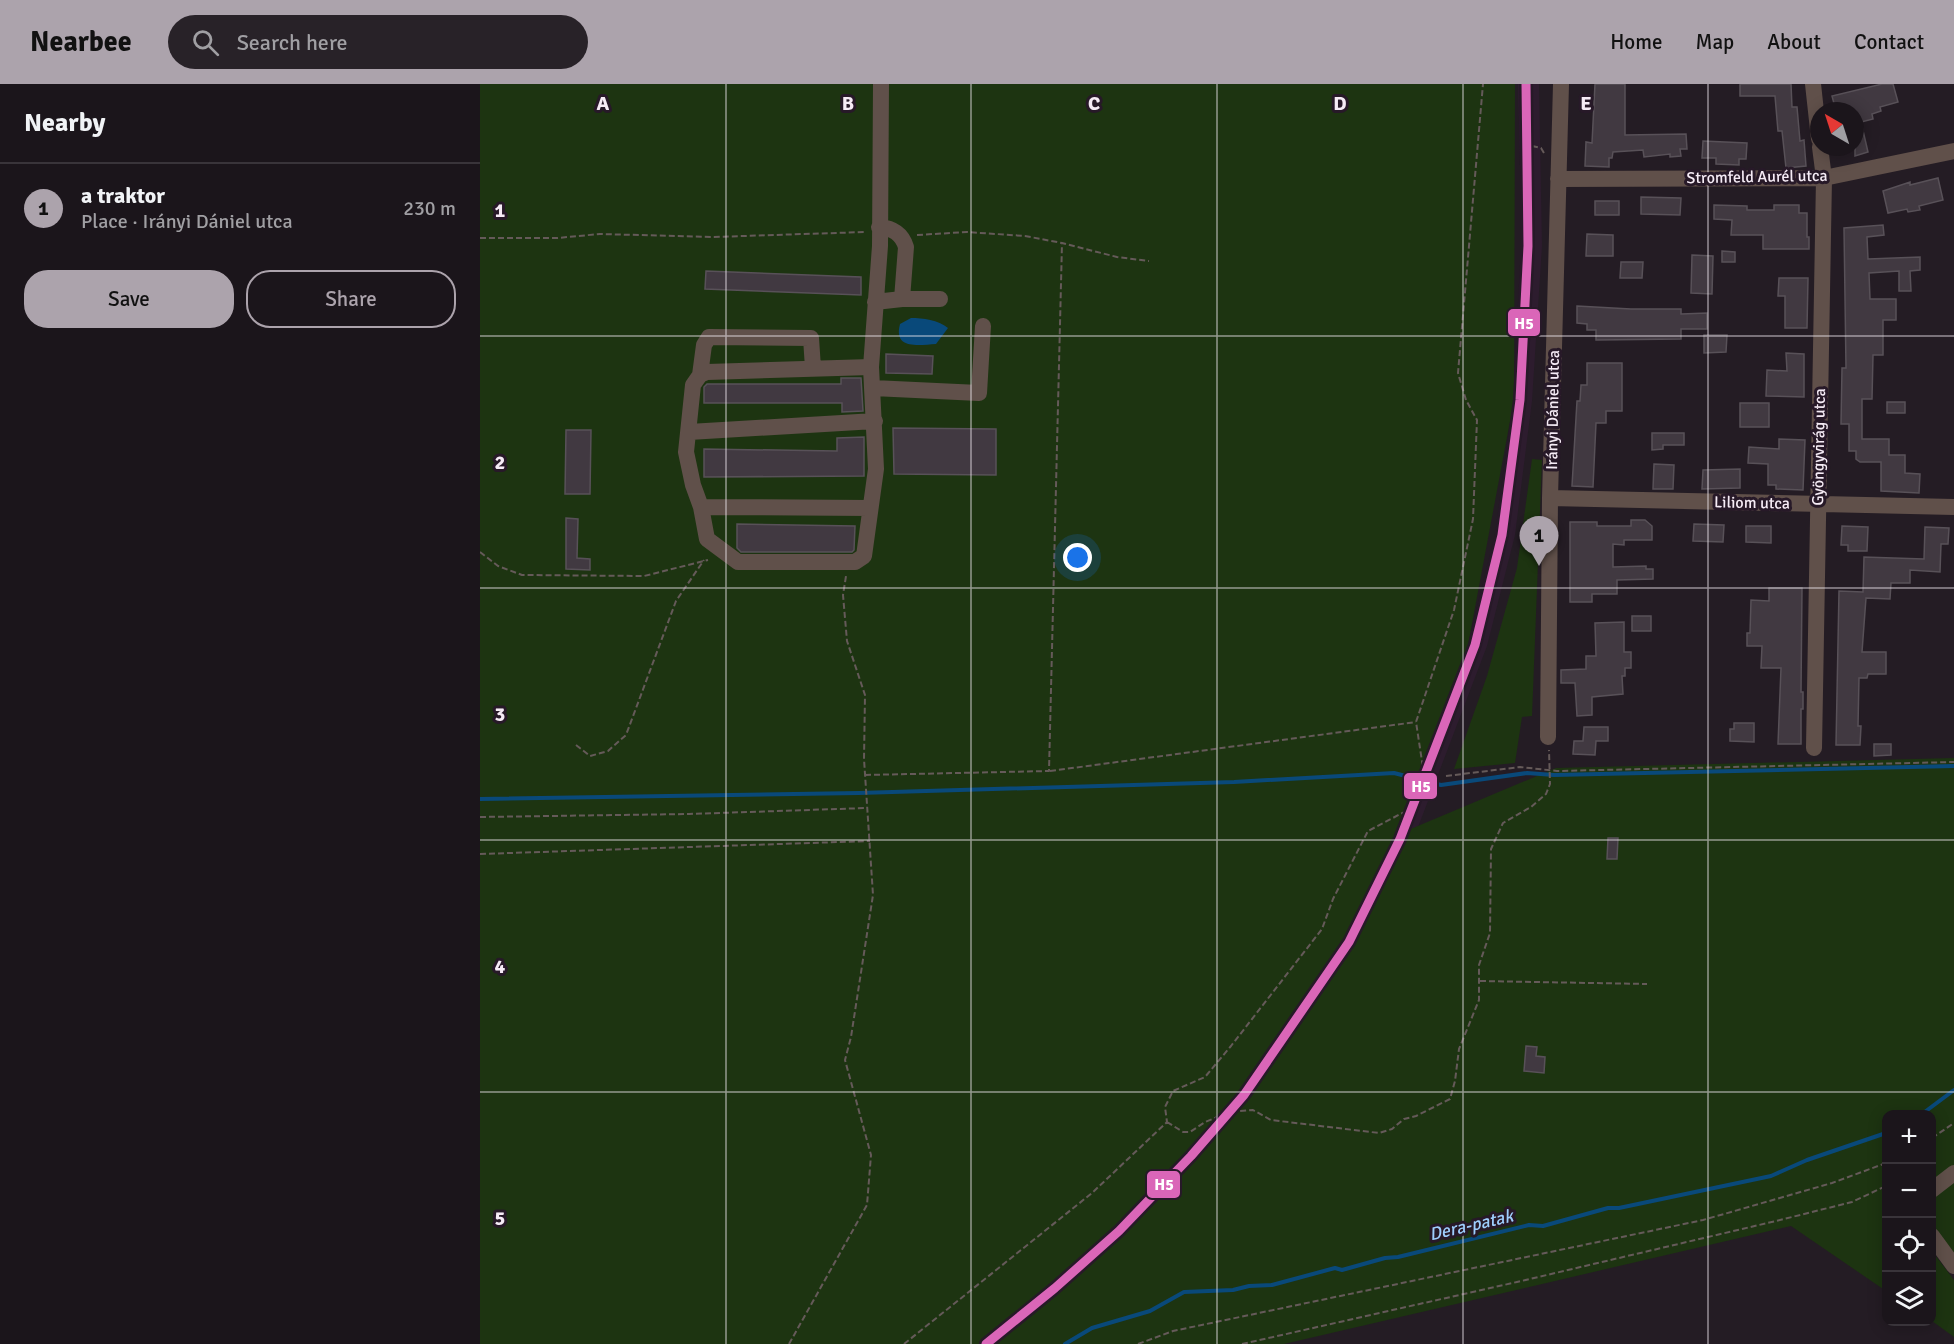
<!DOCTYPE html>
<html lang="en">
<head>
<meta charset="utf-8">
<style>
  :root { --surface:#1b151b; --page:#282228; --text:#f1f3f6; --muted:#a09fa3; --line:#39343a; --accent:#aca3ac }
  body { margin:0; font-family:Signika,sans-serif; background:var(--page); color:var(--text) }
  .controls { position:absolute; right:18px; bottom:18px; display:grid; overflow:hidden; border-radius:12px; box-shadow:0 3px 15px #0003 }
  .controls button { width:54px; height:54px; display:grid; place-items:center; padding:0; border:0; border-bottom:2px solid var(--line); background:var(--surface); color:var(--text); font:30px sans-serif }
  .compass { position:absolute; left:1330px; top:18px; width:54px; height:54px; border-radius:50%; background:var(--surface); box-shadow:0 3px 15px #0003; rotate:321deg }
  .you { position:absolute; left:598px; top:474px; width:21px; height:21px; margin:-15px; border:4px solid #fff; border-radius:50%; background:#1a73e8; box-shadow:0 0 0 9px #1a73e833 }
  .badge { display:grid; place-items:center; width:39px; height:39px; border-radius:50%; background:var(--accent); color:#111; font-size:20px; font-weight:700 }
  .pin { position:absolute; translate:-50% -50px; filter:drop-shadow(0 2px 3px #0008) }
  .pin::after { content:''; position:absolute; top:32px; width:21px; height:18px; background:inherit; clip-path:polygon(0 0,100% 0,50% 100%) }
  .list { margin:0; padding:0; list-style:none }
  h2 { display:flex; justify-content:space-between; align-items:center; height:78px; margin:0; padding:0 24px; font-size:26px }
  h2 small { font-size:20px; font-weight:400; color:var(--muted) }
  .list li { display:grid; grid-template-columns:39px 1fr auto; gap:18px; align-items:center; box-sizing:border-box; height:90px; padding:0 24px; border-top:2px solid var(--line) }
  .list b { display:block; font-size:22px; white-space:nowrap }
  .list p { margin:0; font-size:20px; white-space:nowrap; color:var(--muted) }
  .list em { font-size:20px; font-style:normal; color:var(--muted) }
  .actions { display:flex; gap:12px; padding:18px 24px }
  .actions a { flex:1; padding:14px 0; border:2px solid var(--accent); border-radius:24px; text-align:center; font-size:21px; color:var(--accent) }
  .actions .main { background:var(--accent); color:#111 }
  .icon { flex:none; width:33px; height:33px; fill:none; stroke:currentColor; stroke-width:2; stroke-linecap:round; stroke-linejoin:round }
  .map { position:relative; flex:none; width:1474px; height:1260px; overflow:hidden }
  header { display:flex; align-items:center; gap:36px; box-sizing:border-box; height:84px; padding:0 30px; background:var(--accent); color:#111 }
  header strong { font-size:28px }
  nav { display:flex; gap:33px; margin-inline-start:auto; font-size:21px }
  .search { width:420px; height:54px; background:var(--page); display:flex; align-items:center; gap:15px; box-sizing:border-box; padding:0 21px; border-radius:33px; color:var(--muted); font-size:22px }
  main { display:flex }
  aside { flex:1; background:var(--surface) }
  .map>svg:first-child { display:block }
  .built { fill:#2d1c2e }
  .green { fill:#1d3411 }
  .water { fill:#09497a }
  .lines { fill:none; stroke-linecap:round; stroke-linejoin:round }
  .stream { stroke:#09497a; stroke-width:4 }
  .building { fill:#413941; stroke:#585158; stroke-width:1.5 }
  .path { stroke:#655a59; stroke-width:2; stroke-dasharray:6 3; stroke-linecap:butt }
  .minor { stroke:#60504a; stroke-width:16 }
  .rail-1-casing { stroke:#271928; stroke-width:14 }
  .rail-1 { stroke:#da66b8; stroke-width:9 }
  .grid { fill:none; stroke:#f6ecf6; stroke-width:1.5; stroke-opacity:0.55 }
  .labels { text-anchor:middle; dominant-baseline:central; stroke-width:6; stroke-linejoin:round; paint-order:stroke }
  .street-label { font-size:16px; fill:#f6ecf6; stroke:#271928 }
  .water-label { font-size:18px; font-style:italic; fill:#9ecefd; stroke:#271928 }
  .grid-label { font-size:20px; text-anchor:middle; font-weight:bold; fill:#f6ecf6; stroke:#271928; stroke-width:6; stroke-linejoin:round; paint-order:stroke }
  .line-badge { stroke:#271928; stroke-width:2 }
  .badge-label { font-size:16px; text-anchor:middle; font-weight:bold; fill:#fff }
</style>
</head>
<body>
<header>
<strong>Nearbee</strong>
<div class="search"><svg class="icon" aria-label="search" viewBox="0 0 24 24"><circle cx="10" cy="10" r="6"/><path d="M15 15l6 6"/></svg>Search here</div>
<nav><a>Home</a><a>Map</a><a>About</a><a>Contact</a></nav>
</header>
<main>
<aside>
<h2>Nearby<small></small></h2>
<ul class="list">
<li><span class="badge">1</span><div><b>a traktor</b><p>Place · Irányi Dániel utca</p></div><em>230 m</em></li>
</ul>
<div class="actions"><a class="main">Save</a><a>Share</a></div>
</aside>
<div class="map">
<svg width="1474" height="1260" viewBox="0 0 1474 1260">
  <rect width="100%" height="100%" fill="#241c24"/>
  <path class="built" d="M1038 0H1059L1062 162 1052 317 1035 451 1007 562 932 759 494 1260 914 752 988 561 1015 452 1034 316 1042 162Z"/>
  <path class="green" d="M0 0H1035L1034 316 988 561 966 618 968 620 956 652H953L914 752 1076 684 1474 674V1084L1452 1101V1030H1406V1207L1311 1142 804 1260H0Z
    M1052 375 1062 376 1052 632 1042 633 1035 679 974 685 1007 592 1037 484Z
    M1474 1093V1178L1452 1150V1110Z
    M1452 1167 1474 1196V1253L1452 1237Z"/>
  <path class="water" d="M431 234C443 234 458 236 468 244L456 260C439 261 413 266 420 240Z"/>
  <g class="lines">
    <path class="stream" d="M0 715 379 709 754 698 914 689 961 701 1047 689 1074 691 1474 682
      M1442 1030 1474 1006
      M585 1260 612 1244 670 1227 704 1208 753 1206 769 1202 792 1201 855 1184 862 1186 905 1174 918 1173 1049 1141 1063 1142 1128 1124H1139L1291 1092 1327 1076 1406 1049"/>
  </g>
  <path class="building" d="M1115 0H1145V51L1206 50 1207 65H1200L1201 72 1190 73V70L1164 73 1163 66 1133 68 1132 74H1129V83L1105 82 1106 58 1112 59Z
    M1260 0H1311L1312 23H1317L1320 57 1324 56 1326 82 1306 84 1302 47H1298L1295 12H1260Z
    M1402 0H1413L1418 18 1400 23 1401 27 1392 30 1393 35 1381 38 1388 68 1375 72V27H1356L1352 12Z
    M1223 57 1267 59 1266 75H1259V81L1236 80V74H1222Z
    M1458 94 1463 116 1439 122 1440 126 1428 128 1427 125 1408 129 1403 107 1430 98V101Z
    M1161 113 1201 114 1200 131 1161 130Z
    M1115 117H1139V131H1115Z
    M1234 121 1267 122V126H1294V121H1319V129H1327V153H1329V165H1283V151H1251L1252 136 1234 135Z
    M1403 141 1404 151 1387 153 1388 175 1440 173V186L1430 187 1431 207H1419V187L1389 189 1390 215H1416V236H1403V271H1393L1392 315H1382V355H1409V371H1425V389L1440 390 1439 409 1401 407V378H1380L1376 375V367H1369V340H1361L1362 284H1366L1364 144Z
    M1107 150 1133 151V172H1106Z
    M1242 167 1255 168V178H1242Z
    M1212 171 1233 172 1232 210 1211 209Z
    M1141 178H1163L1162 194H1140Z
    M226 187 381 193V211L225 205Z
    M1299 194H1328L1327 244H1305V212H1298Z
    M1097 222 1151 225H1201V230L1227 229V245H1201V255L1116 256V246H1107V240L1097 239Z
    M1224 251H1247L1246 268 1224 269Z
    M1306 269 1324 270V313L1286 312 1287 286 1307 287Z
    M406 270 453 272 452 290 406 289Z
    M1107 279H1142V327H1126V339H1116L1113 403 1092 402 1097 317H1100L1101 301H1107Z
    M361 294H381L383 327 362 328V319H224V303L227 300H361Z
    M1407 318H1425V329H1407Z
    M1260 319H1289V343H1260Z
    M413 344 516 345V391L414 390Z
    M86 346H111L110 410H85Z
    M1172 349H1204V361H1183V365L1172 366Z
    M384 353V392L224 393V365L357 367V354Z
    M1299 355 1325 356 1323 406 1296 405V401H1288V380L1268 379 1269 363 1299 365Z
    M1174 380 1194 381 1193 405H1173Z
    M1260 385V404L1222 405 1223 386Z
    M86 434 98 435 97 474 110 475V486L86 485Z
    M1151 436H1165L1172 442V456H1144V461L1133 460V483L1166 482V485H1173V495L1137 496V510H1112V518H1090V438H1117V442H1151Z
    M257 440 375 442 374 466 372 468H261L257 464Z
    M1214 440 1244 441 1243 458 1213 457Z
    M1266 442H1291V459L1266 458Z
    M1362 442 1388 443 1387 467H1368V461H1361Z
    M1445 443 1469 444 1468 460H1461L1460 488 1430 486V499H1411L1410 515 1386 514 1382 568H1406V590H1388L1387 594H1379L1378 642H1381L1380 661H1356L1359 507 1383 508 1384 473 1444 475Z
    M1289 504H1322L1321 608H1323V625H1321V660H1298L1301 584H1281L1282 562H1267V549H1270L1271 516 1289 517Z
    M1152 532H1171V547H1152Z
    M1144 538V568H1151V584H1145V592H1142L1143 610 1112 613V631L1097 632 1095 599H1081V586L1106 585V572H1116L1115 539Z
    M1254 639H1274V658L1250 657V645H1254Z
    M1104 643H1128V657H1116L1115 671 1093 670 1094 657H1103Z
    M1394 660H1411V671L1394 672Z
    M1128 754H1138L1137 775H1127Z
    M1046 962 1057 963 1056 972 1065 973 1064 989 1044 987Z"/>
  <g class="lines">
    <path class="path" d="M1052 62 1061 64 1064 69
      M437 151 487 148 545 152 582 159 637 173 669 177
      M0 154H77L120 150 233 153 385 148
      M0 468 18 482 42 491 164 492 228 476
      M96 661 110 672 128 667 146 651 196 517 224 476
      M570 687 936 638
      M385 691 569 687 582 159
      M966 692 1040 683 1077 687 1474 678
      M0 733 209 730 387 724
      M0 770 390 757
      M1000 897 1167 900
      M687 1038 703 1048H710L725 1038 750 1028 773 1026 791 1036 899 1049 912 1045 924 1035 936 1032 970 1015 975 997 979 965 999 916V881L1010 849 1011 765 1023 739 1051 723 1066 710 1070 700 1069 666
      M1452 1054 1474 1039
      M309 1260 387 1121 391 1071 365 976 371 953 393 811 384 675 385 611 367 557 363 511 366 492
      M424 1260 612 1109 687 1038 685 1023 693 1007 725 993 751 962 842 845 853 815 888 747 928 726 943 684 936 638 974 526 993 435 997 336 986 316 978 289 1003 0
      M658 1260 693 1247 1223 1136 1352 1099 1406 1079
      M762 1260 1037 1198 1296 1137 1372 1118 1406 1102"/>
    <path class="minor" d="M1333 0 1339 55
      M1078 95 1344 94 1474 67
      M422 215H460
      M395 218 422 215 426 163C422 150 413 144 399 143
      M391 283 227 288 220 291 213 301 206 368 213 401 221 423 227 455 258 478H375L384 472 396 385 391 283 400 162 401 0
      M220 291 224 261 229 253 331 254 333 284
      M393 304 499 309 503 242
      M209 348 395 337
      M1070 414 1474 423
      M221 423 390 424
      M1068 653 1070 414 1081 0
      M1334 664 1344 94 1340 63
      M1452 1106 1474 1089
      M1452 1152 1474 1182"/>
    <g class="rail-1-casing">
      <path id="rail-1" d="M506 1260 575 1204 639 1147 711 1072 764 1011 869 858 920 755 995 561 1022 451 1040 316 1048 162 1046 0"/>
    </g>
    <use href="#rail-1" class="rail-1"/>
  </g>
  <path class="grid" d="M246 0V1260M491 0V1260M737 0V1260M983 0V1260M1228 0V1260M0 252H1474M0 504H1474M0 756H1474M0 1008H1474"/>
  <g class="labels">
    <g class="street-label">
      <text transform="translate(1277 93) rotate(-1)">Stromfeld Aurél utca</text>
      <text transform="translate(1073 326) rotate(-89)">Irányi Dániel utca</text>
      <text transform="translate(1339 363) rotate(-89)">Gyöngyvirág utca</text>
      <text transform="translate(1272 419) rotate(1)">Liliom utca</text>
    </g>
    <g class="water-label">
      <text transform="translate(991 1141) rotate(-13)">Dera-patak</text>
    </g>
  </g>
  <g class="grid-label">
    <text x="123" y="26">A</text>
    <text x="368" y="26">B</text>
    <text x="614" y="26">C</text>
    <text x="860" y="26">D</text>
    <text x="1106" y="26">E</text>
    <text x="20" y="133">1</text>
    <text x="20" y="385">2</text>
    <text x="20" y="637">3</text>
    <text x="20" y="889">4</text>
    <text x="20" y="1141">5</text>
  </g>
  <g class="line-badge">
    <rect x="1027" y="224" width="34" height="29" rx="6" fill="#da66b8"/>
    <rect x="923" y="688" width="35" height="28" rx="6" fill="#da66b8"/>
    <rect x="666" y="1086" width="35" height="29" rx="6" fill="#da66b8"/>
  </g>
  <g class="badge-label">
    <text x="1044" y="245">H5</text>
    <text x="941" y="708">H5</text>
    <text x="684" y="1106">H5</text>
  </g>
</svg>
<div class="controls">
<button>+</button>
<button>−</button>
<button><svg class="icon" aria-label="locate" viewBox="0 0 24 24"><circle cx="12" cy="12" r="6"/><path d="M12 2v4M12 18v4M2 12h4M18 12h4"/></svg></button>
<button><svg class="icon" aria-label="layers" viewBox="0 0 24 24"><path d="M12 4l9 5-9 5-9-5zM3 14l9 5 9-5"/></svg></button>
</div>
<svg class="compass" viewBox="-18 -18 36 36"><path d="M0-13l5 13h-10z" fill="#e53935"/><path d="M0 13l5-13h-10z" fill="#a09fa3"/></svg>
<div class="you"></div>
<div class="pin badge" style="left:1059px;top:482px">1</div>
</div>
</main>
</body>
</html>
